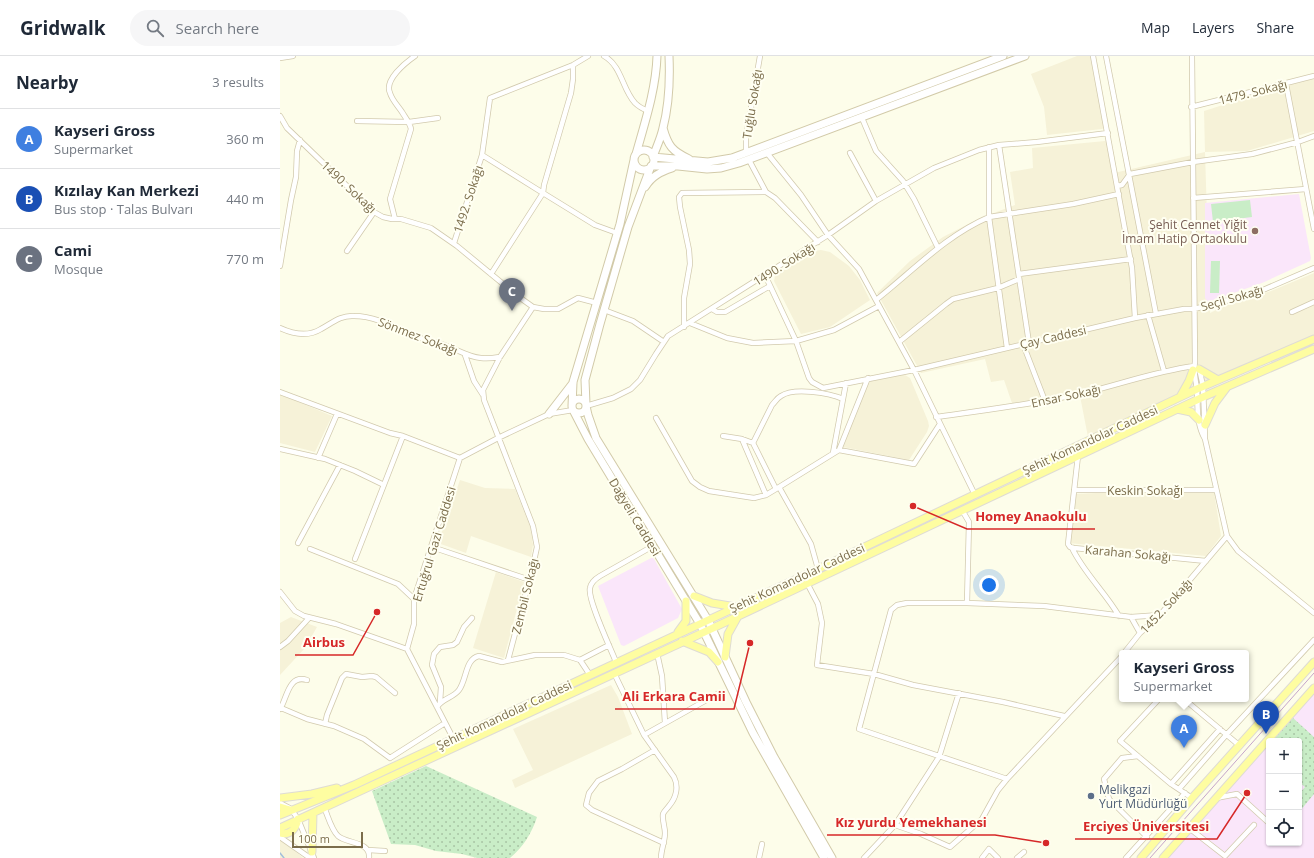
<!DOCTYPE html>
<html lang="en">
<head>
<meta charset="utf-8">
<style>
  :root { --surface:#fff; --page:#f6f6f7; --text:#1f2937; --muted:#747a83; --line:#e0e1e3; --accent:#ea580c }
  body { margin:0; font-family:"Open Sans",sans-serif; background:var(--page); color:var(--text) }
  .controls { position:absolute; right:12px; bottom:12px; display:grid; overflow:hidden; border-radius:4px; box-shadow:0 1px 3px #0004 }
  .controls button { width:36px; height:36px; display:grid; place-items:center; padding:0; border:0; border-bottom:1px solid var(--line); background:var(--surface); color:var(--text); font:20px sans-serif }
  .scale { position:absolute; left:12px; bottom:10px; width:71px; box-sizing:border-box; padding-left:4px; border:2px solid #7b6d4b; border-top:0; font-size:11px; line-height:14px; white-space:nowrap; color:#7b6d4b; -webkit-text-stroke:3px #fffff2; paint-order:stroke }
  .you { position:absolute; left:709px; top:529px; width:14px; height:14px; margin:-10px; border:3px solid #fff; border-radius:50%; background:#1a73e8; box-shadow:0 0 0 6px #1a73e833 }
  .badge { display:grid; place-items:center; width:26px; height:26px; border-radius:50%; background:var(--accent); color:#fff; font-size:13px; font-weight:700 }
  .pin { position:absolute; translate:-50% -33px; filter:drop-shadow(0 1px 2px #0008) }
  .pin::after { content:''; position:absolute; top:21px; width:14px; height:12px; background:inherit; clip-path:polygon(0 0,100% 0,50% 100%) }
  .popup { position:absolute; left:839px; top:594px; width:130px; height:52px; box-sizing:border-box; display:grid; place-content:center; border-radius:4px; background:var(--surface); filter:drop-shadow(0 1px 3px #0005); font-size:13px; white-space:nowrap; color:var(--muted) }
  .popup b { font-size:15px; color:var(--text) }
  .popup::after { content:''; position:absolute; left:50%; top:100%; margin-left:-8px; border:8px solid transparent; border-top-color:var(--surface) }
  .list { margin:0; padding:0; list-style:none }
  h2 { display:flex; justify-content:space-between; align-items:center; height:52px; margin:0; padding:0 16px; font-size:17px }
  h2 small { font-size:13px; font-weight:400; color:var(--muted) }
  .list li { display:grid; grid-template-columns:26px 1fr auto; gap:12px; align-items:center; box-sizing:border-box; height:60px; padding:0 16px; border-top:1px solid var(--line) }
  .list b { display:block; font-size:15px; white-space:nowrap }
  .list p { margin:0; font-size:13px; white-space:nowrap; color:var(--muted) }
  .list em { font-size:13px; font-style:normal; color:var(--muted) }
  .icon { flex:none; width:22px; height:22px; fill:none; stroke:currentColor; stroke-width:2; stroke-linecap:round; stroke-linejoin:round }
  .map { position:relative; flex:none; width:1034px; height:802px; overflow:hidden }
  header { display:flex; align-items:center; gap:24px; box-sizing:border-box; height:56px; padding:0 20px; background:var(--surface); border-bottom:1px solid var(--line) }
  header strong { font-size:19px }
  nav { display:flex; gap:22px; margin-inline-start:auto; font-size:14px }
  .search { width:280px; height:36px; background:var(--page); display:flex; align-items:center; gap:10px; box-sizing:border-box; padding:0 14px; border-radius:22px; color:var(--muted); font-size:15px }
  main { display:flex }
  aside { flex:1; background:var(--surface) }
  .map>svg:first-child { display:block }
  .residential { fill:#f6f2d8 }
  .education { fill:#fae6fa }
  .grass { fill:url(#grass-dots) }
  .pitch { fill:#c9edc7 }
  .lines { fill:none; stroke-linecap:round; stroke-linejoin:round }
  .stream { stroke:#a2bedb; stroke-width:1.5 }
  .street-casing { stroke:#d2caae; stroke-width:6 }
  .secondary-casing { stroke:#d2caa9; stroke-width:9 }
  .primary-casing { stroke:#dfdcd4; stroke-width:9 }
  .street { stroke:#fff; stroke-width:4.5 }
  .secondary { stroke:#fff; stroke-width:7 }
  .primary { stroke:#fefda1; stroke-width:7 }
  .tram { stroke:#c6a6ca; stroke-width:1 }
  .education-dot { fill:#8d6e63; stroke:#fffff2; stroke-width:1.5 }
  .service-dot { fill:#5c6f8a; stroke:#fffff2; stroke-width:1.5 }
  .labels { text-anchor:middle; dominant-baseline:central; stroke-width:4; stroke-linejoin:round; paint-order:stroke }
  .street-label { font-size:12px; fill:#7b6d4b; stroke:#fffff2 }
  .education-label { font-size:12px; fill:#785e54; stroke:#fffff2; text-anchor:end }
  .service-label { font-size:12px; fill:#4e5e75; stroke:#fffff2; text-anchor:start }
  .leader { fill:none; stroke:#d62828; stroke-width:1.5 }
  .callout-dot { fill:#d62828; stroke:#fffff2; stroke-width:1.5 }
  .callout-label { font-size:13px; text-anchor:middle; font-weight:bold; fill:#d62828; stroke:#fffff2; stroke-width:4; stroke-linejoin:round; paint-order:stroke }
</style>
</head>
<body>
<header>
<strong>Gridwalk</strong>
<div class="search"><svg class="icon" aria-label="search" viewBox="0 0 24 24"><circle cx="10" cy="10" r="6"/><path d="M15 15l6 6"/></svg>Search here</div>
<nav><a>Map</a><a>Layers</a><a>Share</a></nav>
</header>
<main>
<aside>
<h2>Nearby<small>3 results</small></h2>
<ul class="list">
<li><span class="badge" style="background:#3f7fe0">A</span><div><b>Kayseri Gross</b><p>Supermarket</p></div><em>360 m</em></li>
<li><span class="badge" style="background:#1a4fb4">B</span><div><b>Kızılay Kan Merkezi</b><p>Bus stop · Talas Bulvarı</p></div><em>440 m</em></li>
<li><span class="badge" style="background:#6b7280">C</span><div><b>Cami</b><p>Mosque</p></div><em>770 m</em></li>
</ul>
</aside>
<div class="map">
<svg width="1034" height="802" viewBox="0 0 1034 802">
  <defs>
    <pattern id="grass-dots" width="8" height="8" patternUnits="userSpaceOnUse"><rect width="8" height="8" fill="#c9edc7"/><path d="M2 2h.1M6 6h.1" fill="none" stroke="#a8c4a4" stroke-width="1.8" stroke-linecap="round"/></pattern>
  </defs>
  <rect width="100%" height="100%" fill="#fdfdea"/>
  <path class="residential" d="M797 0H811L825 71 822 73 767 79 764 51 751 18Z
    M1034 22V75L967 95 925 96 930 257 942 251 991 235 1034 217V279L951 315 808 381 800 340 732 347 724 324 711 326 705 303 641 317 597 237 630 205 663 181 698 163 735 149 730 116 753 112 752 92 825 85 827 87 834 117 925 96 924 55 1000 31Z
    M541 194 550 196 569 210 580 224 590 244 550 271 521 278 494 225 495 220 534 195Z
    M623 318 630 322 648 365 649 370 647 376 629 404 563 391 587 329 592 324Z
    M0 338 52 360 35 396 0 387Z
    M180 424 205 432 235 433 251 473 253 489 251 501 191 480 186 497 158 487Z
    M838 436H934L941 480 926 500 788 487 795 438Z
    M216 516 244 526 224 602 193 592Z
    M11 561 37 571 25 592 0 619V567Z
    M331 629 338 641 352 678 235 732 232 724 253 714 233 673Z
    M0 784 7 788 23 802H0Z"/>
  <path class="education" d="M1019 138 1031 202 1030 205 982 227 928 246 925 242V147Z
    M373 501 402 553 398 562 344 590 341 589 318 530Z
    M1034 637V802H888L989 687V787H1019V685H991Z"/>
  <path class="grass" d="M1013 662 1034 681V738L1020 755 1019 738 1025 731 1019 726V685H992Z
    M146 710 257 761C252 777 243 791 230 802H197L182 798 156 795 135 789 111 788 92 735Z"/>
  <path class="pitch" d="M970 144 972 161 933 166 931 148Z
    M931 205H940L939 237H930Z"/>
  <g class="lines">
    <path class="stream" d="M0 797 4 802"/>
    <g class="street-casing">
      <path id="street" d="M324 0C342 10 342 33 355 47 359 51 363 53 368 55
        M813 0 852 212 855 262
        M826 0 876 258
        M912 0 915 306C913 316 916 324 917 334 918 350 916 368 925 383L947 480
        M0 2 13 0
        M1006 28 1034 173
        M911 51 1034 20
        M0 60 7 72 94 156 103 161 112 163H121L151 172 177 190 239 241 253 251 264 253H278L298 242 317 247
        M582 62 596 95 623 125 634 143 658 192
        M77 65 129 66 158 62
        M719 89 749 287
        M709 91V161L727 292
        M466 97V81L480 0
        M487 97 521 139 548 179 579 213 634 314 695 439
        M570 97 596 145
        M202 99 263 137 264 129 291 37 293 23V9
        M469 104 486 136 495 142 538 186
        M837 130 842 129 850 118 913 106 972 98 1018 86 1034 80
        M913 142 1026 133
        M115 163 110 143 131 73C130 67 125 61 122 56 118 50 112 44 110 37 104 24 125 7 135 0
        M174 187 202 99 210 42 293 9 308 0
        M67 195 94 156
        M0 210 11 144 16 121 17 95 20 84
        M211 218 263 137 315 169 337 177
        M739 218 851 203
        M485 219 516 285 554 274 599 250
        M596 244C633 215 665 180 709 161L793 148 839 138
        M432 253 437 256H445L490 230
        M324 254 353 265 384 286
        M1012 256 1034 246
        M868 259 884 315
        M410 267 447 282 473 287 516 285 529 322 532 326 543 332 634 314 855 262 904 253H914L976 237 1034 212
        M404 271V242L410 208 409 194 400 151 399 141 402 137 486 136
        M0 272C13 278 28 281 41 273 52 267 61 259 74 260 97 260 118 273 138 281 147 285 157 286 167 290 178 294 189 301 201 302 207 303 214 302 220 301
        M619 286 666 248 673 243 718 232 739 223
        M743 288 765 345
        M185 299 194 325 203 339
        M919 312 923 330 925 382
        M588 322 559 394 634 408 660 368
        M0 336 110 377 123 380 180 402
        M306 350 333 342 351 333 360 324 376 298 388 280 548 179 596 145 654 112 699 94 719 89 757 86 828 77
        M656 361C706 354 755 348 804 337 841 328 877 315 914 310
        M376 362 412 425 420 431 429 435 474 442 486 439 496 433
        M443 380 462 383 473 387 496 433 559 394
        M462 383 486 439
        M473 387 492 349C495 346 497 342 501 340 514 331 549 337 563 343
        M0 393 45 403 75 415 104 429
        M553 397 566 327
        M798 400 788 488 790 491 794 492 926 505
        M38 402 57 358
        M180 402 218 382 269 358 293 354
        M499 431 531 488 538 513
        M794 434H936
        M682 454 689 466 687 547 764 550 851 561 880 559
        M18 487 60 409
        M152 491 250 524
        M792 492C804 517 825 536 839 560
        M30 493 118 528 134 543
        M75 503 123 380
        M527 527 538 548 542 567 537 609 594 618 633 629 723 646 784 660
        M0 536 15 555 24 560 56 568 127 593
        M687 547H627L617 549 611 554 579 673 727 723
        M851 561 860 577
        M0 591 8 585 29 562
        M377 597 382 620 385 667
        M844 597 860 577 880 559 947 480 958 495 1034 557
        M228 604 252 514 257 491 253 470 204 344 203 334 220 301 253 251
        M300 604 329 589
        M336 606C331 593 307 543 310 532 311 526 315 523 320 520L373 490
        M334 617 364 679 394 721C399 731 396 742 389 750 387 753 384 755 383 758 382 764 385 771 385 777 385 785 381 794 381 802
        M879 643 840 685 891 728 912 742
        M904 643 960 690
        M160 646 161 631 152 609 154 598 160 591 173 589 177 586 184 571 192 562
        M157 651C163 642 173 642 179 634 187 623 185 603 199 600L222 606 255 599H284L300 604 310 619
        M1 652 27 663 54 670 84 683 110 702
        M0 653C7 643 8 618 27 624
        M45 668 47 659 62 622 66 618 82 621 92 620 96 621 115 637
        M364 679 439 637
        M173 682 127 593 134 568V543L180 402
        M375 694 342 713 318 725 309 737 306 749 312 754 384 787
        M858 700 842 702 824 723 829 743 867 781
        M110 702 165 667
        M891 728 940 673
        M899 733 947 678 1034 584
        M936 742 957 738 989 767
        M0 747 11 753 18 763 34 802
        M44 751C48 760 51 773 58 780 67 788 91 785 89 802
        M615 769 641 778 670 791 702 763 718 734 727 723 842 600
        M909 772 945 800 974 769
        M0 781 30 802
        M88 794 105 795
        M479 802 482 788
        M584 802 615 769 659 701 679 637
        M702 802 709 793 718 802
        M737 802 744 796
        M846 802 905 737"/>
    </g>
    <g class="secondary-casing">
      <path id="secondary" d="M389 0C390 23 389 49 383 72 381 82 376 92 373 101L428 106 452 102 723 0
        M383 72C388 90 392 95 409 103
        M354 104a10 10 0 1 1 20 0a10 10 0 1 1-20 0Z
        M356 98C365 66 376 33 377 0
        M365 131C372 120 380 116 392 112
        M292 350a7 7 0 1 1 14 0a7 7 0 1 1-14 0Z
        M306 348 305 324 320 268 348 171 371 110H398L427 113 441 112 459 107 745 0
        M292 350 293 326 340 168 354 104
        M306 350 308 359 316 382 428 564 466 646 494 701 552 802
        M293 354 308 383 420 568 473 677 544 802
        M269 358 293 327"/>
    </g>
    <g class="primary-casing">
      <path id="primary" d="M919 313 938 324
        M900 341 909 325 913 314
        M897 353 911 356 919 364
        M925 369 935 347 947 331
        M414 540 432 547 456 551
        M398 576 406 565V545
        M402 585 429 596 438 606
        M445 601 448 578 458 560
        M0 742 32 738 57 732
        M0 751 10 754
        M0 759 74 729 538 513 917 333 1034 283
        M0 772 433 572 923 341 1034 293
        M0 777C11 780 16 772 18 763
        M32 796 33 757
        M861 802 912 742 1034 606
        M883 802 1034 632"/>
    </g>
    <use href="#street" class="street"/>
    <use href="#secondary" class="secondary"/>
    <use href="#primary" class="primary"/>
    <path class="tram" d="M870 802 1034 617"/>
  </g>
  <circle class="education-dot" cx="975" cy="175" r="4"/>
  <circle class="service-dot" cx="811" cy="740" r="4"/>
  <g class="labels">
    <g class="street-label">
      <text transform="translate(973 36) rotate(-14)">1479. Sokağı</text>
      <text transform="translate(472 48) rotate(-81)">Tuğlu Sokağı</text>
      <text transform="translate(69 131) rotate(43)">1490. Sokağı</text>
      <text transform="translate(188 143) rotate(-72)">1492. Sokağı</text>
      <text transform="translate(504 208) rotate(-32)">1490. Sokağı</text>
      <text transform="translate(952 242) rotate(-16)">Seçil Sokağı</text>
      <text transform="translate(138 280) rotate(21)">Sönmez Sokağı</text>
      <text transform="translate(773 281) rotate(-13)">Çay Caddesi</text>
      <text transform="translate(786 340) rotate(-12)">Ensar Sokağı</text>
      <text transform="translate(810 384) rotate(-25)">Şehit Komandolar Caddesi</text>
      <text x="865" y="434">Keskin Sokağı</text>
      <text transform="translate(355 461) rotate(59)">Dağyeli Caddesi</text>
      <text transform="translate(154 488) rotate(-73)">Ertuğrul Gazi Caddesi</text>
      <text transform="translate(848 497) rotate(5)">Karahan Sokağı</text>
      <text transform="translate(517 522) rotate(-25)">Şehit Komandolar Caddesi</text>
      <text transform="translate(245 540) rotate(-76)">Zembil Sokağı</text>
      <text transform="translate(886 550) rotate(-47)">1452. Sokağı</text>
      <text transform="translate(224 659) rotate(-25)">Şehit Komandolar Caddesi</text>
    </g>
    <g class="education-label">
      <text x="967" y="168">Şehit Cennet Yiğit<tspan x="967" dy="14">İmam Hatip Ortaokulu</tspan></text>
    </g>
    <g class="service-label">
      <text x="819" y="733">Melikgazi<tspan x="819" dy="14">Yurt Müdürlüğü</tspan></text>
    </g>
  </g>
  <path class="leader" d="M633 450L687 473H815M97 556L73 599H15M470 587L454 653H335M766 787L715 779H547M967 737L937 783H795"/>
  <g class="callout-dot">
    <circle cx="633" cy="450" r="4"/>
    <circle cx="97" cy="556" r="4"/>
    <circle cx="470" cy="587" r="4"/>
    <circle cx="766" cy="787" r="4"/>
    <circle cx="967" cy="737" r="4"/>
  </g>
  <g class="callout-label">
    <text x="751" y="465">Homey Anaokulu</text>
    <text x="44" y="591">Airbus</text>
    <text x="394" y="645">Ali Erkara Camii</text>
    <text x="631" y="771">Kız yurdu Yemekhanesi</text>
    <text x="866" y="775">Erciyes Üniversitesi</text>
  </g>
</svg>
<div class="controls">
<button>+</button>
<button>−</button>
<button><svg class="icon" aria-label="locate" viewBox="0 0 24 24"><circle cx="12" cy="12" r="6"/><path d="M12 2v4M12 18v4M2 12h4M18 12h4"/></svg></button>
</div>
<div class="scale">100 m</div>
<div class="you"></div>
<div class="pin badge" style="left:904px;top:692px;background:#3f7fe0">A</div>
<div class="popup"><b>Kayseri Gross</b>Supermarket</div>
<div class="pin badge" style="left:986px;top:678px;background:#1a4fb4">B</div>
<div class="pin badge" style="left:232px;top:255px;background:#6b7280">C</div>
</div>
</main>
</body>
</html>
